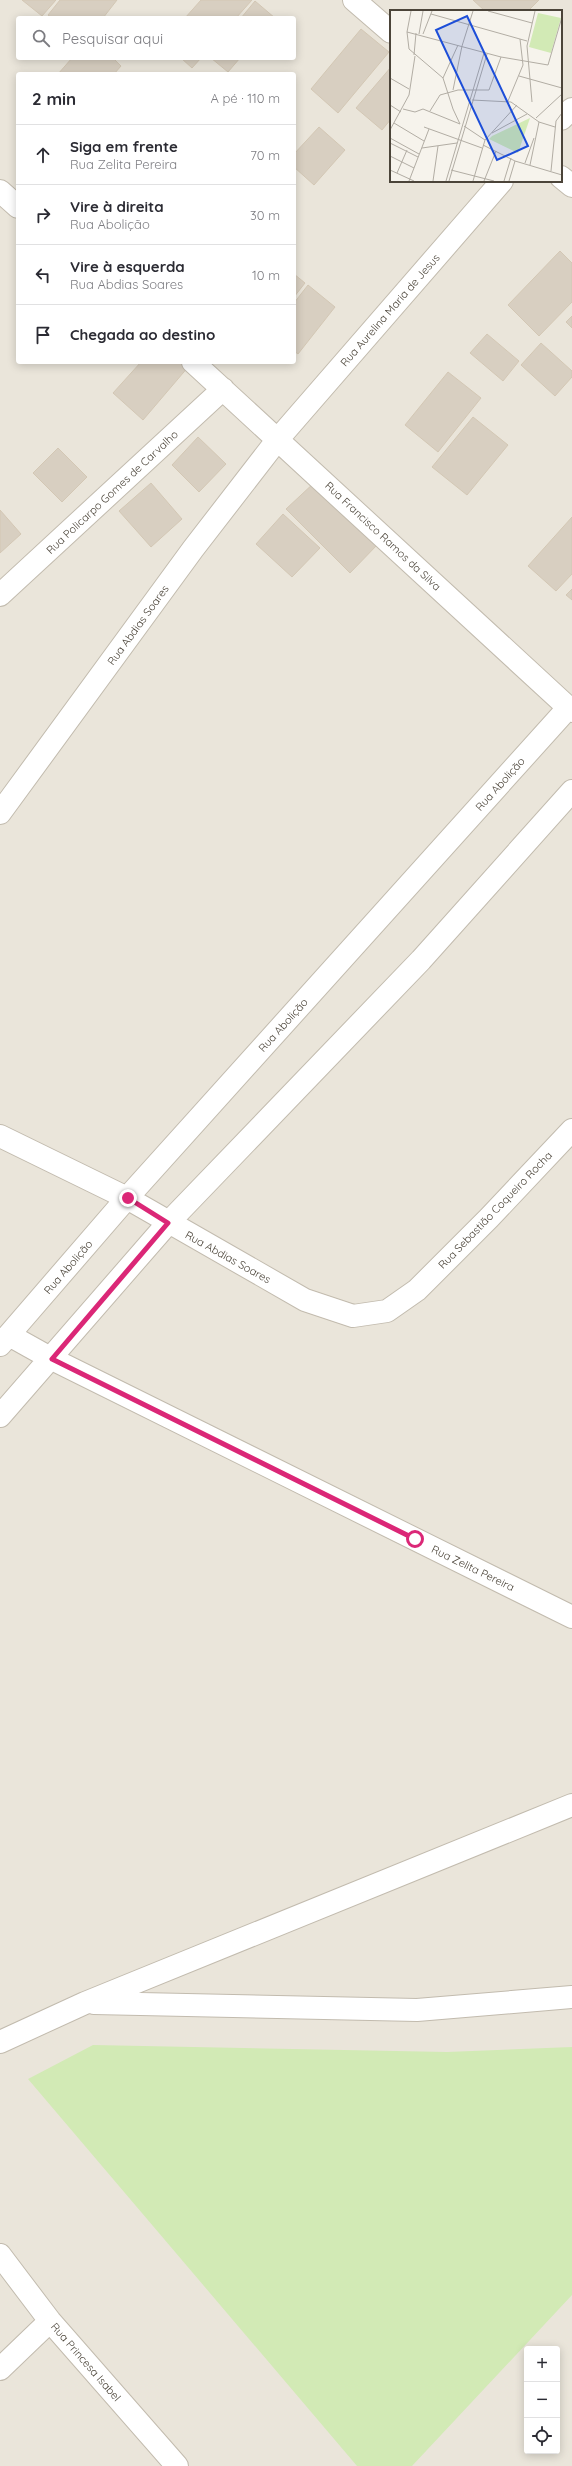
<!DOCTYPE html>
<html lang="pt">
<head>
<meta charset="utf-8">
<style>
  :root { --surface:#fff; --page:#f7f7f7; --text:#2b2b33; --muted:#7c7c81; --line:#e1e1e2 }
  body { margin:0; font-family:Quicksand,sans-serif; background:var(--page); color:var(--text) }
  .controls { position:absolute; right:12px; bottom:12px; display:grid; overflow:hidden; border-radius:4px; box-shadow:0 2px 10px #0003 }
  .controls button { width:36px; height:36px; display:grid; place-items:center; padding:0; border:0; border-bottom:1px solid var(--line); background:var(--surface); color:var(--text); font:20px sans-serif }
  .stop { position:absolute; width:12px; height:12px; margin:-9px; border:3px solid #db2777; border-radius:50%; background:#fff }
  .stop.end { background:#db2777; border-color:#fff; box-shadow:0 1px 4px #0008 }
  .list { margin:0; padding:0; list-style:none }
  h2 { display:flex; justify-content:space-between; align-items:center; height:52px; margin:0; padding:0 16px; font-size:17px }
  h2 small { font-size:13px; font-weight:400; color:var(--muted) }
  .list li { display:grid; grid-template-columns:26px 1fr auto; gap:12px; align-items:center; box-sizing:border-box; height:60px; padding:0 16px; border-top:1px solid var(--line) }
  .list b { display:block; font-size:15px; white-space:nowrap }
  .list p { margin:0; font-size:13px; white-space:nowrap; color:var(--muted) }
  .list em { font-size:13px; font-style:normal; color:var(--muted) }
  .icon { flex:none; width:22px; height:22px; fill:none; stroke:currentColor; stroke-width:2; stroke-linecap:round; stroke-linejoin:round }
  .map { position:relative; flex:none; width:572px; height:2466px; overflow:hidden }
  .search { position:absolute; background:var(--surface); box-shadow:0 2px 10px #0003; left:16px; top:16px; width:280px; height:44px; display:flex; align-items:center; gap:10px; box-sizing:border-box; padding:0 14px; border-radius:4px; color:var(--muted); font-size:15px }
  .panel { position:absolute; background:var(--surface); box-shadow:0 2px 10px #0003; left:16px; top:72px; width:280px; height:292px; border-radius:4px }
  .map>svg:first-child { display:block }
  .residential { fill:#eae5da; fill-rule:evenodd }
  .green { fill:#d2eab5 }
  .building { fill:#d8cfc1; stroke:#d3c7b4 }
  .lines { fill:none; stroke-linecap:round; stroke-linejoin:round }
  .minor-casing { stroke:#c2bbae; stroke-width:24 }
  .minor { stroke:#fff; stroke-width:22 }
  .route { stroke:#db2777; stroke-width:5 }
  .labels { text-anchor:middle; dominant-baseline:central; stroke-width:4; stroke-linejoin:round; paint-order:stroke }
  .street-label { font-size:11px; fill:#4b4439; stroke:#fff }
  .inset-road { fill:none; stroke:#b2ada4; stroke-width:1 }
  .view { fill:#1d4ed8; fill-opacity:0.15; stroke:#1d4ed8; stroke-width:2 }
  .inset-edge { fill:none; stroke:#4b4439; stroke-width:2 }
</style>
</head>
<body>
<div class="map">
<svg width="572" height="2466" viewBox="0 0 572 2466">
  <rect width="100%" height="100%" fill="#f6f3ec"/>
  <path class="residential" d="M0 0H572V2466H0ZM391 11H561V181H391ZM18 18H294V58H18ZM18 74H294V362H18ZM527 2349H557V2451H527Z"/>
  <path class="green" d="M93 2045 447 2052 572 2047V2295L412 2466H357L28 2079Z"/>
  <path class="building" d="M22 0H56L42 16Z
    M60 0H117L103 18H52L48 15Z
    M201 0H252L236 18H185Z
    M473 0H539L528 11H485Z
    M255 1 275 18H241Z
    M361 29 389 52 338 113 311 89Z
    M72 58H113L121 66 114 74H58Z
    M181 58H201L192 68Z
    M211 58H240L228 72Z
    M391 67V119L382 130 356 108Z
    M319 127 345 150 314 185 294 167V154Z
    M560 251 572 263V302L539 336 508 305Z
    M294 274 305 283 294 297Z
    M308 285 335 307 298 354 294 351V303Z
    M572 316V328L566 322Z
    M487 334 519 361 503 381 470 353Z
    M541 343 572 371V377L555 396 521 365Z
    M141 362H184L189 366 143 420 113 393Z
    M448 372 481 398 438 452 405 425Z
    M473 417 508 445 467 495 432 467Z
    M198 437 226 464 199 492 172 465Z
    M58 448 87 477 62 502 33 473Z
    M315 482 378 544 350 573 286 509Z
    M151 483 182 519 151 547 119 511Z
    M0 510 21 534 0 553Z
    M283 514 320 548 292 577 256 544Z
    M572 517V574L556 591 528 566Z
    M572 589V600L566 595Z"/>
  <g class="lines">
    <g class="minor-casing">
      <path id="minor" d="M354 0 391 32
        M561 119 572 109
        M561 177 572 186
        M0 191 18 207
        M193 362 572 711
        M0 595 223 389
        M0 813 193 549 278 439 502 181
        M0 1136 127 1198 305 1300 353 1316 387 1311 417 1290 489 1218 572 1130
        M9 1335 52 1359 572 1617
        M0 1345 127 1198 568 708
        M0 1416 168 1223 421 960 572 791
        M94 2003 417 2010 572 1997
        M0 2042 85 2003 572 1805
        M0 2255 50 2321 177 2466
        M0 2369 50 2321"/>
    </g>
    <use href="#minor" class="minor"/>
  </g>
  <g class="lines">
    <path class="route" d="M128 1198 168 1223 52 1359 415 1539"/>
  </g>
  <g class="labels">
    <g class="street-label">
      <text transform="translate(390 310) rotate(-49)">Rua Aurelina Maria de Jesus</text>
      <text transform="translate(112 492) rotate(-43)">Rua Policarpo Gomes de Carvalho</text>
      <text transform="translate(383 536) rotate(43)">Rua Francisco Ramos da Silva</text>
      <text transform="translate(138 625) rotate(-54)">Rua Abdias Soares</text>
      <text transform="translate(500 784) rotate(-48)">Rua Abolição</text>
      <text transform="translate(283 1025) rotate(-48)">Rua Abolição</text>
      <text transform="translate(495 1210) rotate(-46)">Rua Sebastião Coqueiro Rocha</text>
      <text transform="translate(228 1257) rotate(29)">Rua Abdias Soares</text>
      <text transform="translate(68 1267) rotate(-49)">Rua Abolição</text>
      <text transform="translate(473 1568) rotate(26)">Rua Zelita Pereira</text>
      <text transform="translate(86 2362) rotate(49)">Rua Princesa Isabel</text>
    </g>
  </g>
  <g transform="translate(390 10)">
    <rect width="172" height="172" fill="#f6f3ec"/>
    <path d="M148 3 171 8 161 43 139 37ZM140 108 128 143 99 129 102 126Z" fill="#d2eab5"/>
    <path class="inset-road" d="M21 1 17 22 19 39 53 68 63 99 70 114M98 1 142 13M41 4 137 31M17 22 111 47 158 55 172 7M29 24 33 1M33 24 42 1M24 45 26 23M129 66 172 78M0 68 19 79M53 68 68 35M63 80 72 36 83 1M82 90 121 92 149 112 165 117M118 91 133 55 130 29M142 92 137 36 145 1M0 95 11 102M13 99 25 102 33 99 70 114M40 101 50 85 68 80H99L111 47M146 108 172 84M4 113 34 131M74 116 95 130M34 117 92 138M0 120 19 85 25 46M102 123 137 104M0 128 29 144M0 133 28 147M93 135 125 151 172 165M32 138 67 133M0 146 24 158M135 153 144 128M140 155 149 112M0 160 24 171M61 160 104 171M161 161 166 111 172 103M7 163 17 140M19 171 39 119M43 171 48 136M56 171 94 43M59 171 97 44M83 171 95 130 127 95M94 171 106 141M114 171 121 148M119 171 125 151"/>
    <path class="view" d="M77 6 138 136 107 150 46 20Z"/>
    <rect width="172" height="172" class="inset-edge"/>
  </g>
</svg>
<div class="controls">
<button>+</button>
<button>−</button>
<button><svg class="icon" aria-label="locate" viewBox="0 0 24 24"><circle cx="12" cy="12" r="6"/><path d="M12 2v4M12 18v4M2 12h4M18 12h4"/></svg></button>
</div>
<div class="stop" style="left:415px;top:1539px"></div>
<div class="stop end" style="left:128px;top:1198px"></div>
<div class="search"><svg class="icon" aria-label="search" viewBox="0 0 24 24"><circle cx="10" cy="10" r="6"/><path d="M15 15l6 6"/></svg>Pesquisar aqui</div>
<section class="panel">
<h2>2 min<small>A pé · 110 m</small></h2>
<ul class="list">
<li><svg class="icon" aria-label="ahead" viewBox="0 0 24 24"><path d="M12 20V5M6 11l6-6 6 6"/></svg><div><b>Siga em frente</b><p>Rua Zelita Pereira</p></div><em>70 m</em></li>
<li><svg class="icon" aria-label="right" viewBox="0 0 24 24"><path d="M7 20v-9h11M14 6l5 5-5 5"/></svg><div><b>Vire à direita</b><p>Rua Abolição</p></div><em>30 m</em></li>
<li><svg class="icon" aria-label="left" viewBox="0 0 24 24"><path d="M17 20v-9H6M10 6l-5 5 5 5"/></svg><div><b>Vire à esquerda</b><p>Rua Abdias Soares</p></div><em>10 m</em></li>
<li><svg class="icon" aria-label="arrive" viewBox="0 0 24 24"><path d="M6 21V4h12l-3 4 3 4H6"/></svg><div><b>Chegada ao destino</b></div></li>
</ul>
</section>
</div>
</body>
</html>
